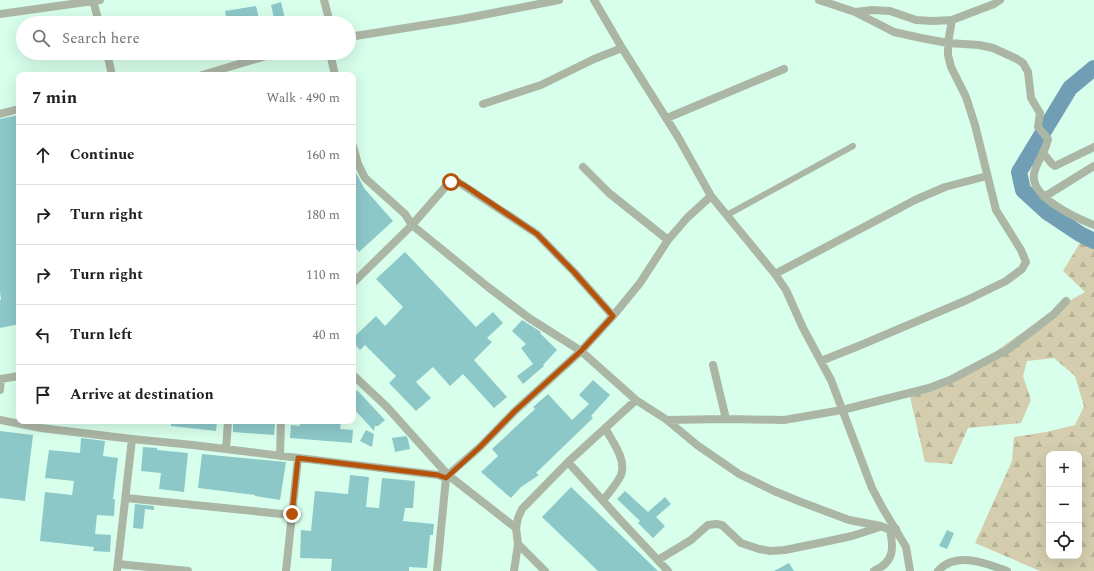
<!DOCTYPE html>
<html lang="en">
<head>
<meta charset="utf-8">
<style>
  :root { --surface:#fff; --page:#f2f2f2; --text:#202124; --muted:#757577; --line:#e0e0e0 }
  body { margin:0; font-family:Spectral,serif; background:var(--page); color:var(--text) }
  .controls { position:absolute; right:12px; bottom:12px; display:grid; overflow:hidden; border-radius:8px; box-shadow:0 4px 16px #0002 }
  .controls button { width:36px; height:36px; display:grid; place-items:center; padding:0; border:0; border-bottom:1px solid var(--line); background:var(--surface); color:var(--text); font:20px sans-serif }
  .stop { position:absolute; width:12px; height:12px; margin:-9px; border:3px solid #b45309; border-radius:50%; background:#fff }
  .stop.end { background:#b45309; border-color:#fff; box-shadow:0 1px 4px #0008 }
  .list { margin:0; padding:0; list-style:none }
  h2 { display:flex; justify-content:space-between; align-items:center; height:52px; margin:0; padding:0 16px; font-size:17px }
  h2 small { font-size:13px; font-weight:400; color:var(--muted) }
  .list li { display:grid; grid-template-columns:26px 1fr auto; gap:12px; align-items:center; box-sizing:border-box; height:60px; padding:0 16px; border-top:1px solid var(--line) }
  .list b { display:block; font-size:15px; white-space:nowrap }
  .list em { font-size:13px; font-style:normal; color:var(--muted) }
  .icon { flex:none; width:22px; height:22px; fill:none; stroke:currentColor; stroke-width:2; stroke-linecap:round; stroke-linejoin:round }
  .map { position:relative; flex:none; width:1094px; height:571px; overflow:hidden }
  .search { position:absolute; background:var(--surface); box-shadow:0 4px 16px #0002; left:16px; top:16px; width:340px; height:44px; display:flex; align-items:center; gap:10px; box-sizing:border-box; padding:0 14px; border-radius:22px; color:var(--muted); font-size:15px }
  .panel { position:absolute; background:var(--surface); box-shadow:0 4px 16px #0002; left:16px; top:72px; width:340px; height:352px; border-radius:8px }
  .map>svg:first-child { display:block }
  .forest { fill:url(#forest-firs); fill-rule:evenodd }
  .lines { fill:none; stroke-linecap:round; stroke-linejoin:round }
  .river { stroke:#709eb5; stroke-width:16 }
  .building { fill:#8dc8c9 }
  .pedestrian { stroke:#acb6a5; stroke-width:6 }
  .minor { stroke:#acb6a5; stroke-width:8 }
  .route { stroke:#b45309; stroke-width:5 }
</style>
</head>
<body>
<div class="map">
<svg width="1094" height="571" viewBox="0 0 1094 571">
  <defs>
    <pattern id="forest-firs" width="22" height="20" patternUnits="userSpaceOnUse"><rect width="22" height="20" fill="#d4ceae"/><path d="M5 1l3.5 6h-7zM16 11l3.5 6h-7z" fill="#b6b296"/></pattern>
  </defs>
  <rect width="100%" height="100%" fill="#d8ffec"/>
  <path class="forest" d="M1081 241 1094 248V571H1040L975 543 1012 461 1014 437 1046 432 1075 425 1084 406 1075 376 1054 358 1027 361 1023 376 1031 400 1021 423 968 428 952 464 925 462 910 397 995 352 1058 307 1085 292 1063 271ZM1049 454H1079V556H1049Z"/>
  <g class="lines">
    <path class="river" d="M1094 68 1070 88 1019 172 1023 190 1047 212 1080 234 1094 241"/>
  </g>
  <path class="building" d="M281 2 286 23H275L271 5Z
    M256 6 260 23H208V19L226 16 225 11Z
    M19 115V324L0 328V300H1L0 292V119Z
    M353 167 364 188 393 221 359 252 353 245Z
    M405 252 476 327 493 312 503 323 487 338 492 342 474 360 507 397 494 408 463 374 450 386 433 367 416 382 431 398 416 411 389 383 396 376 365 345 360 350 353 342V338L376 316 385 326 403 307 376 279Z
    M522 320 541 332 540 333 557 350 543 365 544 366 523 384 517 376 533 364 521 348 526 344 512 331Z
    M593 380 610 395 591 416 593 418 536 473 539 475 521 487 511 498 481 472 498 456 492 449 535 409 533 407 548 394 572 420 589 404 579 395Z
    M357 390 385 420 378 426H375L374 431 353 408V394Z
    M171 421H217L216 431 171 426Z
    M233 421 275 422 274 435 233 432Z
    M300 421H341L340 429 353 430 352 443 290 438 291 425 300 426Z
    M366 430 374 434 372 447 360 441Z
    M0 431 33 435 25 501 0 498Z
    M406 436 408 439 410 449 395 452 392 438Z
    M81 438 105 441 103 456 118 458 113 499H115L114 516 97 515 95 534 111 535 110 552 93 551 94 547 40 541 45 492 72 495 74 481 45 478 49 450 80 453Z
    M143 447 157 448V450L188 453 184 492 159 489 161 473 141 471Z
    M202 454 286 462 280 500 255 496V495L198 488Z
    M350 475 369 477 366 507 379 508 382 478 415 481 413 508H405L403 521 434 524 433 535H430L427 568 409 567V571H331L332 559 300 558 301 530 311 531 315 491 348 494Z
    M571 487 628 542 658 571H598L542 517Z
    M625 491 648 512 665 497 671 504 656 517 665 526 653 538 638 523 640 521 617 499Z
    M135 504 154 506V510L145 509 143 529 133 528Z
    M947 530 954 533 947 549 939 546Z
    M789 563 794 571H774Z"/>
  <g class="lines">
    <path class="pedestrian" d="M727 215 853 146"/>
    <path class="minor" d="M93 0 99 23
      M324 0 330 23
      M594 0 622 48 678 137 711 196 775 274 786 290 803 328 831 380 872 488 882 507 906 547 910 571
      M819 0 855 12 872 10 890 11 916 20 933 21 952 20 994 4 1000 0
      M855 12 894 32 921 38 948 43 979 45 993 48 1015 58 1023 63 1028 72 1031 98 1040 113 1038 127 1048 139C1046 151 1036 162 1034 174 1030 197 1076 218 1094 225
      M0 14 100 0
      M349 37 462 19 559 0
      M107 53 112 75
      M330 53 335 75
      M202 75 276 53
      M483 104 541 85 594 59 622 48
      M0 114 19 109
      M667 118 784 69
      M353 146 358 164 365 178 405 214 412 225 488 287 529 318 581 351 636 400 667 420 697 445 739 474 774 491 801 502 849 520 881 526 890 530 896 529
      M1043 153 1052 164 1055 166 1094 147
      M583 167 609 193 668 240
      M1044 197 1094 166
      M775 274 915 200 945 187 987 176
      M353 283 412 225 447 185 451 182H458L537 234 574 272 613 316
      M821 361 861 345 967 300 1006 281 1022 269 1026 262 1021 250 996 210 975 125 966 97 951 67 948 55V43L952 20
      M713 365 726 419
      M353 375 387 407 448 475 516 528
      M0 379 19 376
      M0 390 1 379
      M0 420 41 428 132 439 193 445 438 475 446 478
      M667 420 726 419 784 420 842 410 929 388 950 380 1007 350 1054 314 1066 301
      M226 449 228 421
      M280 456 281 421
      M568 462 623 523 668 571
      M126 498 292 515
      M603 500C609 493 617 484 621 475 627 460 612 441 605 428
      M518 544 545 571
      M658 560 691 540 708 525 716 524 722 525 741 543 759 549 770 551 785 550 824 542 852 536 880 527
      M118 564 188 571
      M117 571 132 439
      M286 571 298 458
      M437 571 446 478 448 475 480 447 515 411 581 351 613 316 640 283 668 240 687 218 711 196
      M514 571 518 544 516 528 518 518 522 509 568 462 636 400
      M874 571C894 562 894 549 890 530
      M938 571C956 551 985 563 1007 571"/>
  </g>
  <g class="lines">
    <path class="route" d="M292 514 298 458 438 475 446 478 480 447 515 411 581 351 613 316 574 272 537 234 464 185 458 182H451"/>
  </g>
</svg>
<div class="controls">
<button>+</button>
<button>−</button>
<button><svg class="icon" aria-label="locate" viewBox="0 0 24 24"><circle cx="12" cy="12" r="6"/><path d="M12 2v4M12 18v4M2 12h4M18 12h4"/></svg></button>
</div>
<div class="stop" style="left:451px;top:182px"></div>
<div class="stop end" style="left:292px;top:514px"></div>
<div class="search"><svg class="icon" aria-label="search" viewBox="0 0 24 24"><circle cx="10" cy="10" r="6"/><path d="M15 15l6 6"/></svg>Search here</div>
<section class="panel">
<h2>7 min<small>Walk · 490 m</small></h2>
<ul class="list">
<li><svg class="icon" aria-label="ahead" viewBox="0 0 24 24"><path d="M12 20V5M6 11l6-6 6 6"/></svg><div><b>Continue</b></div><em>160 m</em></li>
<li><svg class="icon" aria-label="right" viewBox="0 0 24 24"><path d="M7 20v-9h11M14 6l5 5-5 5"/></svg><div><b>Turn right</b></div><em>180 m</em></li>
<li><svg class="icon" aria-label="right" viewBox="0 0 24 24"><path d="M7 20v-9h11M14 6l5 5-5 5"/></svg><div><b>Turn right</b></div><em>110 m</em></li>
<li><svg class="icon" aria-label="left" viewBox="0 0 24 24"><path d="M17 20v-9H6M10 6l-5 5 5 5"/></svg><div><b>Turn left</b></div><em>40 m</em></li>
<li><svg class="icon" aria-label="arrive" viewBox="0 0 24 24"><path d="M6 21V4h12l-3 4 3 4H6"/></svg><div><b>Arrive at destination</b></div></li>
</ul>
</section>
</div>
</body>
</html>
